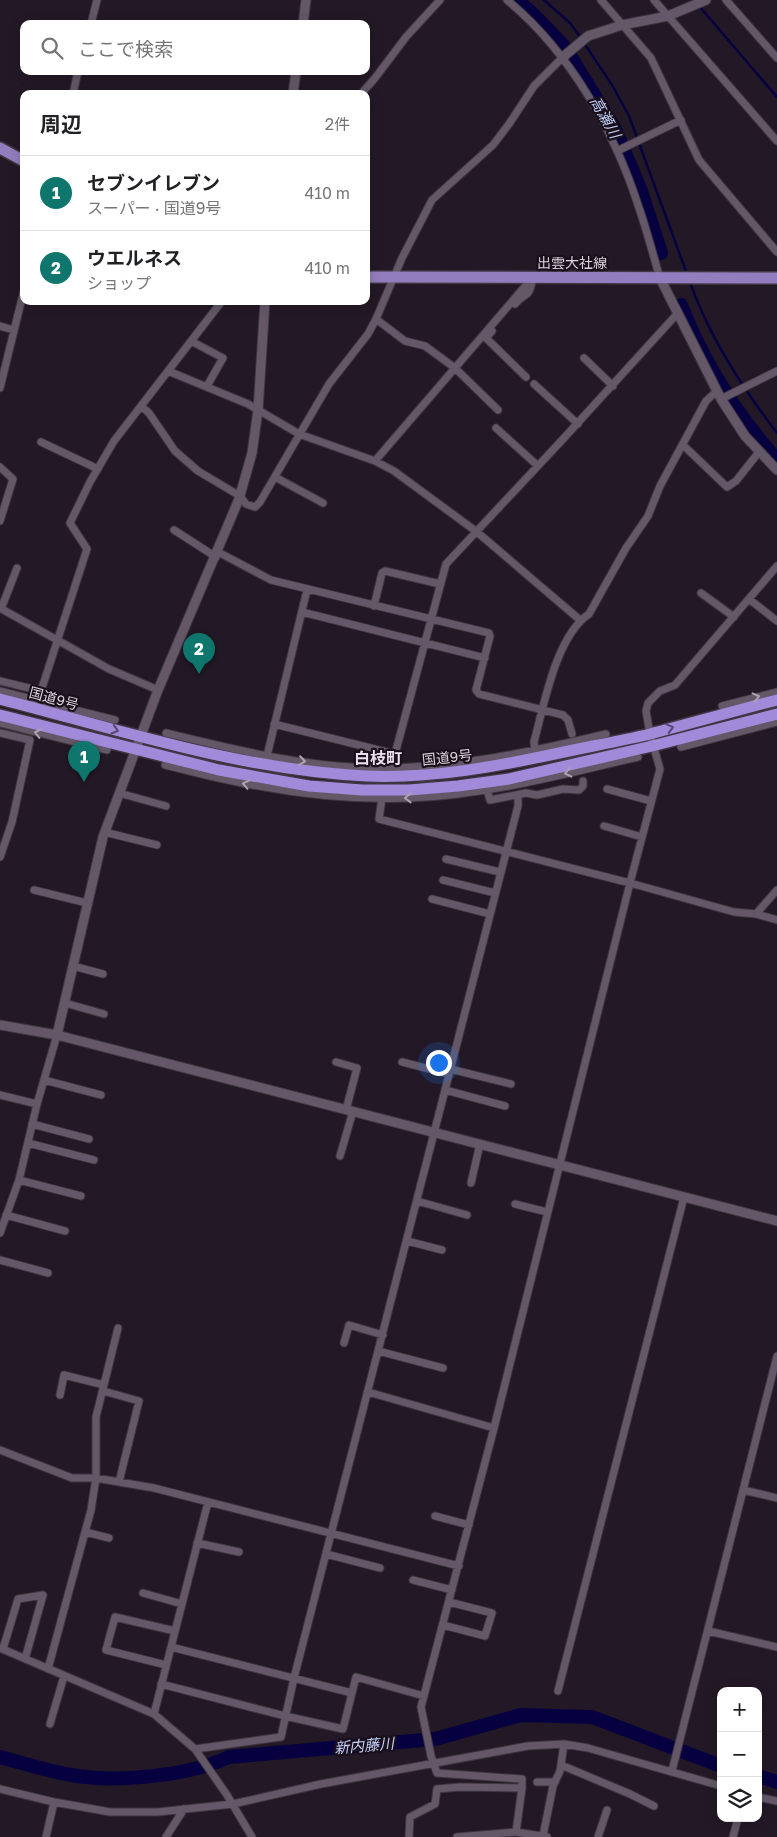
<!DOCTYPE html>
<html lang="ja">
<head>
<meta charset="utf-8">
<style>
  :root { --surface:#fff; --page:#f2f2f2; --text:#202124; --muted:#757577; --line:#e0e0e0; --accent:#0f766e }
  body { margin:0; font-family:"Golos Text","Noto Sans JP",sans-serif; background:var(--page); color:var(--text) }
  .controls { position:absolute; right:15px; bottom:15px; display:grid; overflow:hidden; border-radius:10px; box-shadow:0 2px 12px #0003 }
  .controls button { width:45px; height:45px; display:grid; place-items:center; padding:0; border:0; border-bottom:1px solid var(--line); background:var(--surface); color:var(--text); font:25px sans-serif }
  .you { position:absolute; left:438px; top:1062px; width:18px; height:18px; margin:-12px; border:4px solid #fff; border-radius:50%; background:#1a73e8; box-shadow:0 0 0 8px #1a73e833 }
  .badge { display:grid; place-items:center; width:32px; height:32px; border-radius:50%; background:var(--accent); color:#fff; font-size:16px; font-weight:700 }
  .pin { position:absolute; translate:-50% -41px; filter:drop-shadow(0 1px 2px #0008) }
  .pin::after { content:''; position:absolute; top:26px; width:18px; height:15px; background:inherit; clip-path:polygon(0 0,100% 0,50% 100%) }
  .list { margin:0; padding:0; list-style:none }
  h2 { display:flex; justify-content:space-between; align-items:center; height:65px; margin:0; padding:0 20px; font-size:21px }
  h2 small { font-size:16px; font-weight:400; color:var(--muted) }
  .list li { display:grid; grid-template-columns:32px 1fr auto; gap:15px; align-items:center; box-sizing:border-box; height:75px; padding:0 20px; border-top:1px solid var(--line) }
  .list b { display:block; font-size:19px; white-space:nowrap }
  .list p { margin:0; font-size:16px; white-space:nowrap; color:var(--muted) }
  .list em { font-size:16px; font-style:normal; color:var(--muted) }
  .icon { flex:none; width:28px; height:28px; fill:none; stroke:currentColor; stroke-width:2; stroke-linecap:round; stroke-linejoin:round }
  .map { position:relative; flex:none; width:777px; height:1837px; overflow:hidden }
  .search { position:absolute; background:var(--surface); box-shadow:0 2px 12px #0003; left:20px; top:20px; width:350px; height:55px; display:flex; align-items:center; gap:12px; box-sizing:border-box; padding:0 18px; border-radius:10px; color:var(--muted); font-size:19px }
  .panel { position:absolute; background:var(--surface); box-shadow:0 2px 12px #0003; left:20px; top:90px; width:350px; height:215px; border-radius:10px }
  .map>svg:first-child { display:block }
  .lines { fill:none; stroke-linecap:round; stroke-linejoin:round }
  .stream { stroke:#070040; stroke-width:2.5 }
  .river { stroke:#070040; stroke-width:14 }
  .minor-casing { stroke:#3e3641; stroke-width:9 }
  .tertiary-casing { stroke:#3e3641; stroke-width:11 }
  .primary-casing { stroke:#3e3641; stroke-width:14 }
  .trunk-casing { stroke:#3e3641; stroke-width:14 }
  .minor { stroke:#645868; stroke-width:7 }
  .tertiary { stroke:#645868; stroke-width:9 }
  .primary { stroke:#927ebe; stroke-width:11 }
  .trunk { stroke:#a28adb; stroke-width:11 }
  .oneway { stroke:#aca3af }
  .oneway2 { stroke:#574772 }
  .labels { text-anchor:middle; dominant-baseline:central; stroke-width:4.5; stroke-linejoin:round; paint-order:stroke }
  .street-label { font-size:14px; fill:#dcd5de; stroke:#19101c }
  .water-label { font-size:15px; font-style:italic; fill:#c4d0f9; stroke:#19101c }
  .quarter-label { font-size:16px; font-weight:bold; fill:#ecdef0; stroke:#19101c }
</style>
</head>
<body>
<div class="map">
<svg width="777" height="1837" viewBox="0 0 777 1837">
  <rect width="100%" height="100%" fill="#231926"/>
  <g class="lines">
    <path class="stream" d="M544 0 570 23 581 38
      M694 0 777 97
      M584 43 612 85 629 116 687 274
      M690 282C708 334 744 390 777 433"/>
    <path class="river" d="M517 0 533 14 564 46 615 129 641 191 661 253
      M681 305C703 361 737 415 777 460
      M0 1757C23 1763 47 1771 71 1775 115 1783 189 1776 229 1757L435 1739 521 1715 592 1717 721 1766
      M758 1776 777 1782"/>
    <g class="minor-casing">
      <path id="minor" d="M507 0C570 52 614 130 639 208 647 231 653 255 660 278
        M601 0 651 58 699 160 777 252
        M654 0 777 141
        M726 0 777 58
        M91 24 97 0
        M73 94 78 71
        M361 94 375 78 406 37 440 0
        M617 151 681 120
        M515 304C527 290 528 301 533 278
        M376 319 405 341 425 346 455 368 498 410
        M0 326 14 330
        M492 331 486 338 526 377
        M191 341 223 358 207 386
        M584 358 613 386
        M168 371 248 404 299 434 375 461 394 471 477 532 580 620
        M534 384 578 424
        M0 388 24 290
        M721 399 777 371
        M141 406 149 413 175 451 198 471 240 496 246 504 255 507 260 502 329 384 368 334 376 319 402 258 432 200 493 145 509 124 534 86 563 57
        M496 428 538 466
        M41 442 98 469
        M683 445 727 487 736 481 759 452
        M375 461 533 277
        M0 467 13 479 0 521
        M275 477 323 503
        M174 530 216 557
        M218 552 271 580 489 633 490 636 476 690 479 694 563 715 568 720 572 734
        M701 593 734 617
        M749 599 777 621
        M374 606 382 573 385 571 440 584
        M0 608 109 669 158 690
        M1 609 17 568
        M302 612 485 658
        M0 681 41 691 87 549 70 523 90 482 114 441 222 301
        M0 691 115 720
        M722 706 777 692
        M0 723 107 750
        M274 724 395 754
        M0 733 30 740 12 822 0 857
        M166 733C236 750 308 768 380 768 457 768 531 752 606 734
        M681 747 777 722
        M535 750 534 742C544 705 556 636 589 614L626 548 648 516 660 486 706 401 717 391
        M267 756 307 590
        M165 765C194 772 223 780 253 785 305 795 359 800 411 798 488 795 564 774 638 757
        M395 767V754L446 564 564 438 677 314
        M607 789 651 801
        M487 790 490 800 526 793 537 795 563 789 579 790 583 786V781
        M119 793 166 806
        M382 798 379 819 630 883 734 912 756 914 777 920
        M604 826 642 837
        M104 832 157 845
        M446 859 500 872
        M443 880 495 893
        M34 890 87 903
        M432 899 490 914
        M756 914 777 890
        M73 966 103 974
        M65 1003 104 1014
        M336 1062 357 1068 346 1110
        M402 1062 449 1074
        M450 1069 511 1084
        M44 1080 101 1095
        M445 1090 505 1106
        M0 1095 37 1104
        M32 1124 89 1139
        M28 1143 94 1160
        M340 1156 353 1111
        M19 1180 81 1196
        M471 1183 480 1144
        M417 1201 467 1215
        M515 1204 547 1212
        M6 1215 65 1231
        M0 1233 19 1180 37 1104 57 1035
        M407 1241 442 1250
        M0 1260 48 1273
        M344 1343 349 1325 383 1335
        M378 1351 443 1368
        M103 1391 139 1401 119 1482
        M368 1392 494 1428
        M60 1395 64 1375 104 1385
        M0 1450 72 1478H96L154 1488 459 1566
        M743 1490 777 1498
        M435 1516 469 1525
        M85 1532 109 1538
        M197 1543 239 1552
        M326 1554 380 1568
        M413 1580 452 1590
        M143 1593 182 1604
        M443 1625 485 1636 492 1613 449 1602
        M708 1631 777 1647
        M171 1647 352 1693
        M0 1648 154 1714 195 1749 227 1795 252 1837
        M3 1649 18 1599 43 1595 25 1659
        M166 1665 106 1650 115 1617 175 1631
        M48 1669 91 1510 96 1478V1417L118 1328
        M161 1684 285 1716 343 1729 356 1677 424 1696
        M558 1691 684 1197
        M154 1714 208 1502
        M50 1724 64 1676
        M195 1749 281 1737 294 1678 518 806V795
        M561 1765 630 1794 654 1806
        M672 1771 777 1356
        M537 1782H554
        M522 1788V1779L437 1773 431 1756 421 1707 494 1428 630 883 660 769 650 734 646 711 648 703 660 691 675 685 777 566
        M0 1789 54 1802 110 1812H158L233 1804 321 1784 528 1746 564 1744 588 1748 721 1786
        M758 1797 777 1801
        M516 1832 547 1837
        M543 1836 553 1786 560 1771 564 1744
        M46 1837 54 1802
        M166 1837 184 1809
        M409 1837 410 1817 435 1804 437 1789 460 1787 522 1788 516 1832 457 1837
        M598 1837 607 1810
        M733 1837 738 1818"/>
    </g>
    <g class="tertiary-casing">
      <path id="tertiary" d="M303 24 306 0
        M563 57 588 36 622 25 668 16 706 0
        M293 94 296 71
        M660 278 721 399 745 436 777 470
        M0 1025 57 1035 777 1221
        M57 1035 103 837 158 690 239 499 252 453 258 410 265 301"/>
    </g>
    <g class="primary-casing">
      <path id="primary" d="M0 148 24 161
        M366 277 777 278"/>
    </g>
    <g class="trunk-casing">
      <path id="trunk" d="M0 699C120 730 241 770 366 776 433 779 499 766 564 752 592 746 621 741 650 734 692 723 734 711 777 700
        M0 715 219 770 309 786 362 790H409L458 786 509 779 652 746 777 714"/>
    </g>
    <use href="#minor" class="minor"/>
    <use href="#tertiary" class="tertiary"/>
    <use href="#primary" class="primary"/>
    <use href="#trunk" class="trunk"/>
  </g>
  <defs><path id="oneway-chevron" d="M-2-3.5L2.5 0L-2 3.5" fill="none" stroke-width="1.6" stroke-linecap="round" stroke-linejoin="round" transform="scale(1.25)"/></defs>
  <g class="oneway">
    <use href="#oneway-chevron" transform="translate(756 697) rotate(-14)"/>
    <use href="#oneway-chevron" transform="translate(38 733) rotate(-166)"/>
    <use href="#oneway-chevron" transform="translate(302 761) rotate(8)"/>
    <use href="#oneway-chevron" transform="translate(568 773) rotate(167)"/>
    <use href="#oneway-chevron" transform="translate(246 784) rotate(-167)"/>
    <use href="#oneway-chevron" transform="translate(408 798) rotate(179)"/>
  </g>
  <g class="oneway2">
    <use href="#oneway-chevron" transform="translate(670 728) rotate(-15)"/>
    <use href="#oneway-chevron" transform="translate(115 730) rotate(16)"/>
  </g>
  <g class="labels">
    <g class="street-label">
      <text x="572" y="262">出雲大社線</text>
      <text transform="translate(54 698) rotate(15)">国道9号</text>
      <text transform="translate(447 757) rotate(-6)">国道9号</text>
    </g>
    <g class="water-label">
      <text transform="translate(606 117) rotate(61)">高瀬川</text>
      <text transform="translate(364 1745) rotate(-5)">新内藤川</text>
    </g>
    <g class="quarter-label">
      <text x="378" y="758">白枝町</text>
    </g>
  </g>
</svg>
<div class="controls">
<button>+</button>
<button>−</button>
<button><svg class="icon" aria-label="layers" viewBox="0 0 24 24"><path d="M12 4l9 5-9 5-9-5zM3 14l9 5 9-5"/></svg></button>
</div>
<div class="you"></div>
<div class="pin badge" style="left:84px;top:782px">1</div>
<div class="pin badge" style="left:199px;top:674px">2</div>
<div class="search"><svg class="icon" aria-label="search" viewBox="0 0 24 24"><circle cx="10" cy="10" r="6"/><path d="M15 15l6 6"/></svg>ここで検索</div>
<section class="panel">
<h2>周辺<small>2件</small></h2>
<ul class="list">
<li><span class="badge">1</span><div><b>セブンイレブン</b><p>スーパー · 国道9号</p></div><em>410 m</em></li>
<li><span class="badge">2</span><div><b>ウエルネス</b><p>ショップ</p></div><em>410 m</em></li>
</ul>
</section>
</div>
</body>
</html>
